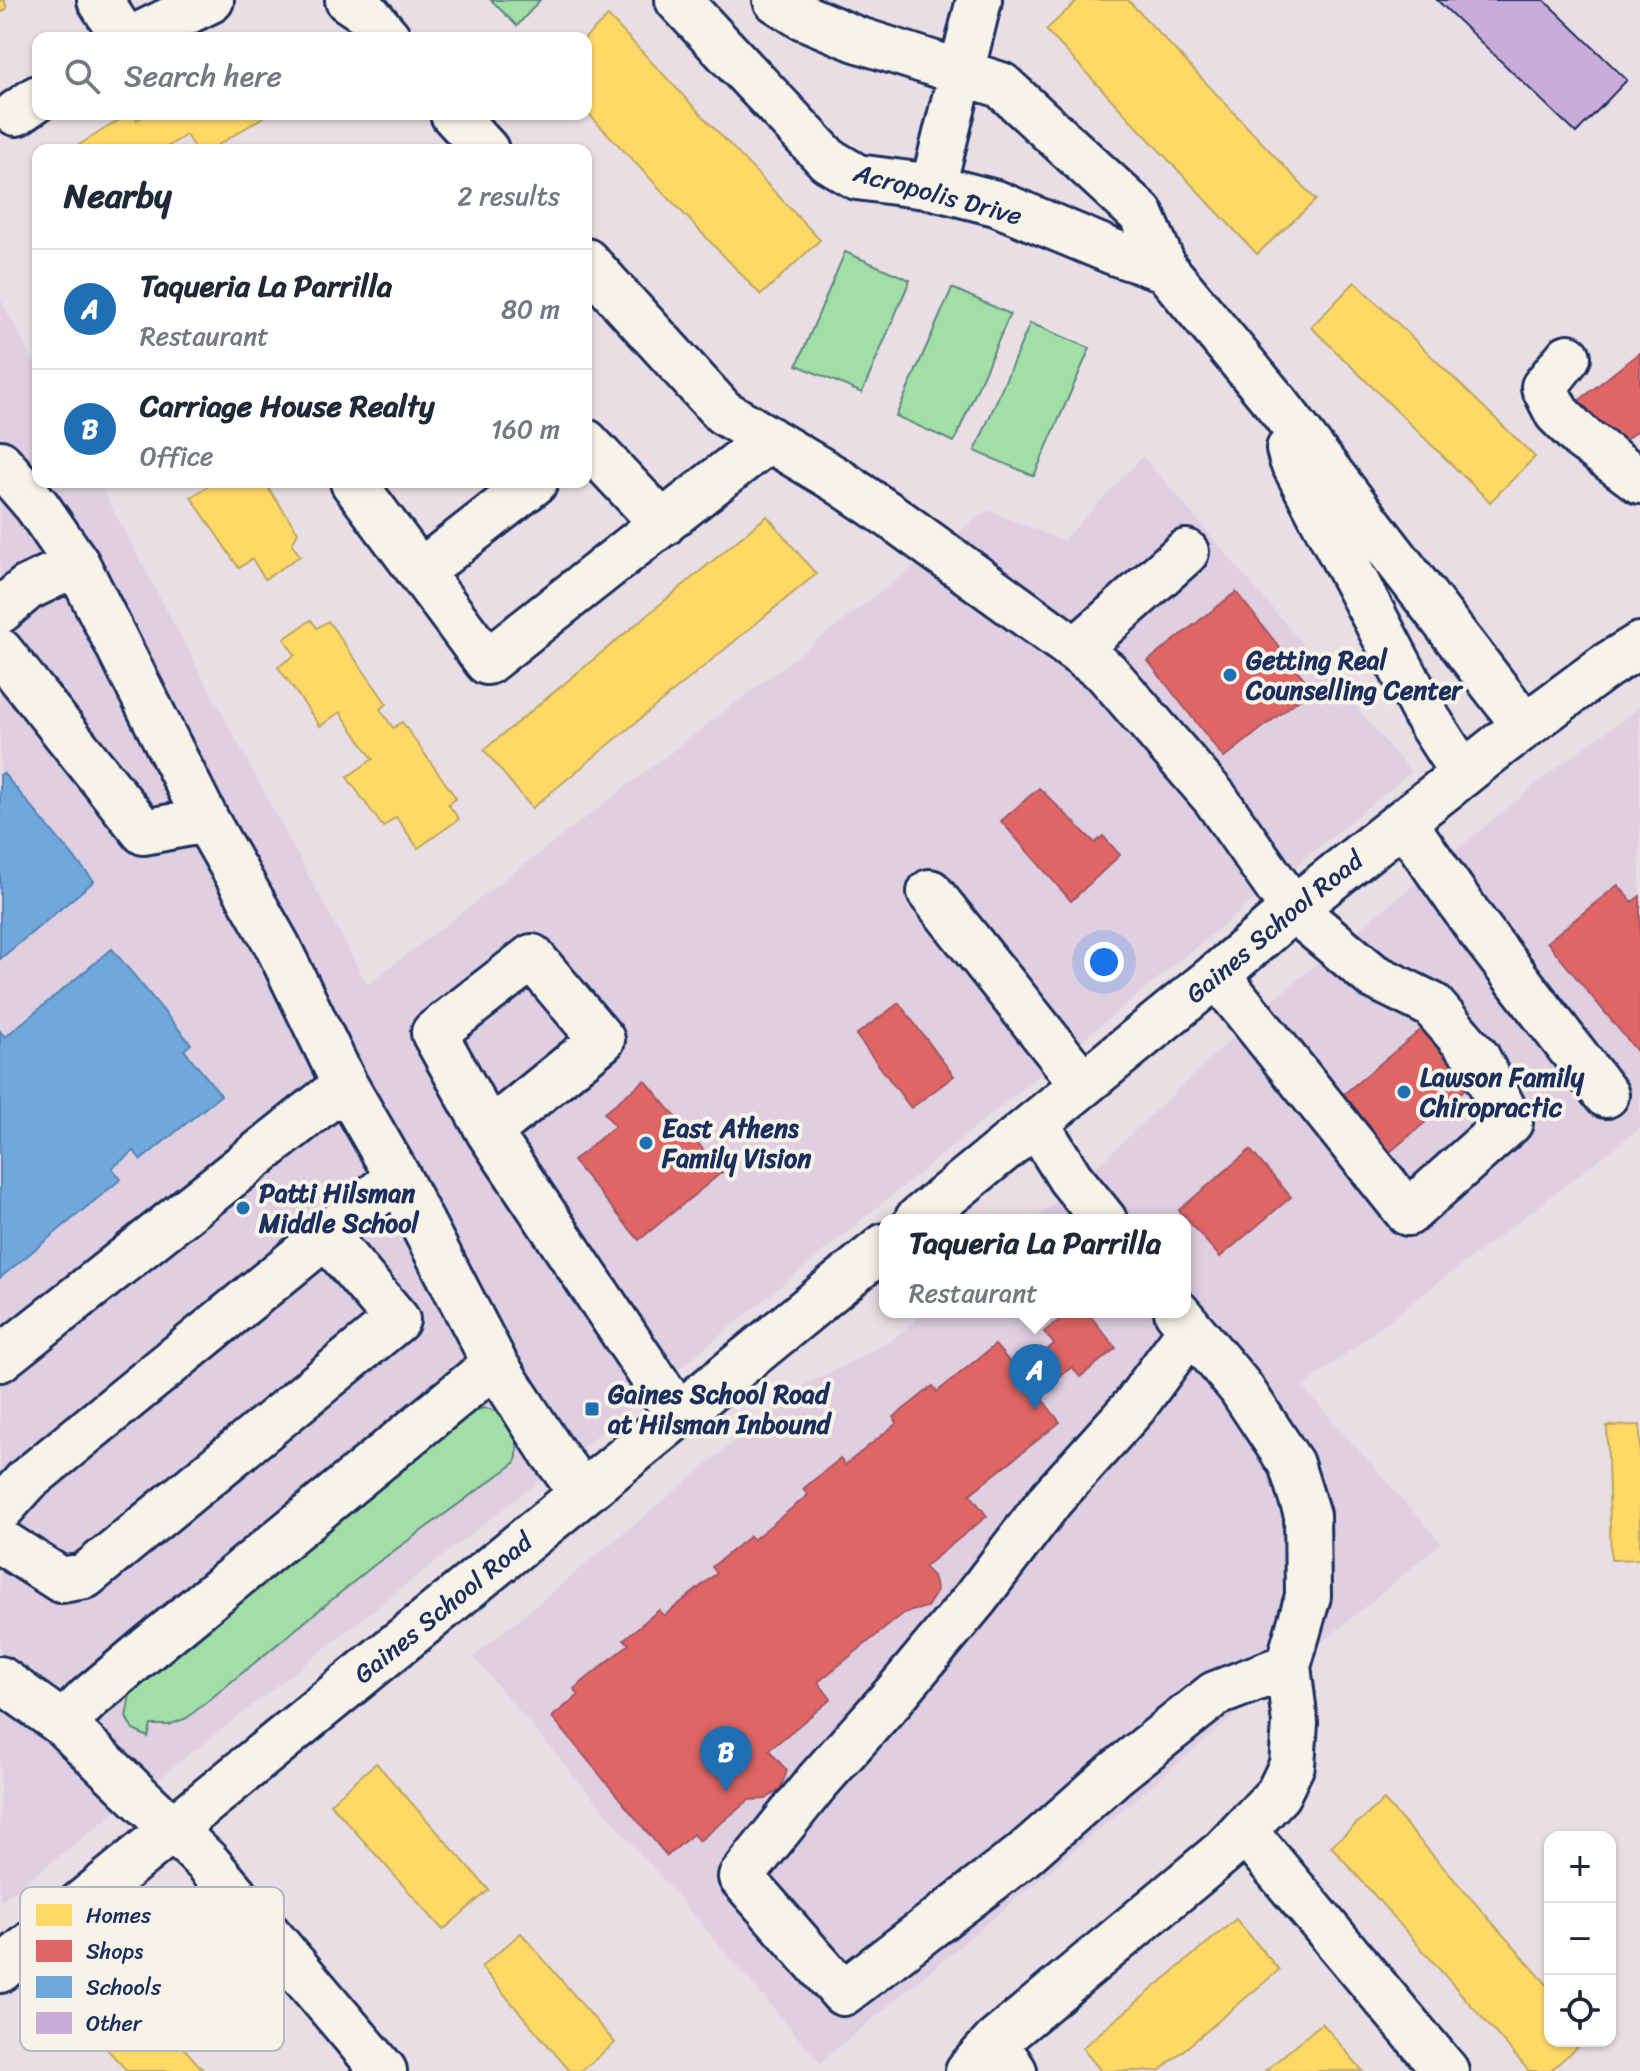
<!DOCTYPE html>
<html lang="en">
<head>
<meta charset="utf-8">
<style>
  :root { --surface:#fff; --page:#f6f6f7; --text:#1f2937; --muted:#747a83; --line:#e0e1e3; --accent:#1f6fb2 }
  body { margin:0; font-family:Sriracha,sans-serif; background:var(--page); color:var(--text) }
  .controls { position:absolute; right:24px; bottom:24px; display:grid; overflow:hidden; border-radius:16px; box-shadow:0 2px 6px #0004 }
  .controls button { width:72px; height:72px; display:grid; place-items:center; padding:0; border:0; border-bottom:2px solid var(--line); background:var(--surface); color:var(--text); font:40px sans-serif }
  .you { position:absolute; left:1104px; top:962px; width:28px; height:28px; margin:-20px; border:6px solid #fff; border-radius:50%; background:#1a73e8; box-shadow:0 0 0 12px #1a73e833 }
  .badge { display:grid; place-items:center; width:52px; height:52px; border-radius:50%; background:var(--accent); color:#fff; font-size:26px; font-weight:700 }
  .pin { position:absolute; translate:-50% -66px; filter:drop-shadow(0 2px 4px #0008) }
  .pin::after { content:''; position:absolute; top:42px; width:28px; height:24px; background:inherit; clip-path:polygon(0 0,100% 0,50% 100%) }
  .popup { position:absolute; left:879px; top:1214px; width:312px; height:104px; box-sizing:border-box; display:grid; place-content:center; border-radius:16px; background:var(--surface); filter:drop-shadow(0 2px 6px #0005); font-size:26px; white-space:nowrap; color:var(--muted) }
  .popup b { font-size:30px; color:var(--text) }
  .popup::after { content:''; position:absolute; left:50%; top:100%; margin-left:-16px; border:16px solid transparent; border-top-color:var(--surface) }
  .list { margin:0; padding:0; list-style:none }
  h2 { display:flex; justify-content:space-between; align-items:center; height:104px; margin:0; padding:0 32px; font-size:34px }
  h2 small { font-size:26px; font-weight:400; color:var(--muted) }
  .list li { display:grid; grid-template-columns:52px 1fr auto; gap:24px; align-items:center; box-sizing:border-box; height:120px; padding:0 32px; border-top:2px solid var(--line) }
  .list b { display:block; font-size:30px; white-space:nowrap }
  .list p { margin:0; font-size:26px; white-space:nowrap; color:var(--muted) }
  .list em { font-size:26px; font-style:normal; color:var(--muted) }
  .icon { flex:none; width:44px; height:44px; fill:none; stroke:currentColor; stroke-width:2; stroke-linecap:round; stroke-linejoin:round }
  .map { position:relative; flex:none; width:1640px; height:2071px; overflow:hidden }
  .search { position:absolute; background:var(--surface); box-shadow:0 2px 6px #0004; left:32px; top:32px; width:560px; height:88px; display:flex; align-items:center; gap:20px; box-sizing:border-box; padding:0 28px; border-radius:16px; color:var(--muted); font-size:30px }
  .panel { position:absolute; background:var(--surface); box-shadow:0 2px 6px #0004; left:32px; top:144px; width:560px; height:344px; border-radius:16px }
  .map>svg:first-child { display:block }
  .built { fill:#dfcfe1 }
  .green { fill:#a2dfa6; stroke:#5e8782; stroke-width:2 }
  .homes { fill:#ffd966; stroke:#bba664; stroke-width:2 }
  .shops { fill:#e06666; stroke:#a55664; stroke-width:2 }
  .schools { fill:#6fa8dc; stroke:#5684b6; stroke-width:2 }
  .building { fill:#c9acd9; stroke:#1b2f5e; stroke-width:2 }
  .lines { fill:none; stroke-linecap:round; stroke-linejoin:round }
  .minor-casing { stroke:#1b2f5e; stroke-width:50 }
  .major-casing { stroke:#1b2f5e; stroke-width:50 }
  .minor { stroke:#f7f3e8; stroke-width:44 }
  .major { stroke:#f7f3e8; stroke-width:44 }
  .poi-dot { fill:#1f6fb2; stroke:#f7f3e8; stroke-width:3 }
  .labels { text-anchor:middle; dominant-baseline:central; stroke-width:8; stroke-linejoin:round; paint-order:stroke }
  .street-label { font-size:26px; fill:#1b2f5e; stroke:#f7f3e8 }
  .poi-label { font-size:26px; font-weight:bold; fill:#1b2f5e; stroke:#f7f3e8; text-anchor:start }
  .key { fill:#f7f3e8; stroke:#b5b8bf; stroke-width:2 }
  .key-label { font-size:22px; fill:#1b2f5e }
</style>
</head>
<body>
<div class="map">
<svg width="1640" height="2071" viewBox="0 0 1640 2071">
  <rect width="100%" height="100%" fill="#e9dee4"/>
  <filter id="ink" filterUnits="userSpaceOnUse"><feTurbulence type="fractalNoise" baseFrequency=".0125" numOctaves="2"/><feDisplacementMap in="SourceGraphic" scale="16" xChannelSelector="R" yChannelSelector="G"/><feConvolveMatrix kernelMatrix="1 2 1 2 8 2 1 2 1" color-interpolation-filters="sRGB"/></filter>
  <g filter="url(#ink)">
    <path class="built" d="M0 299 38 370V482H98L367 985 988 510 1063 541 1143 456 1411 772 604 1430 0 1902Z
      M1640 708V1128L1302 1387 1441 1543 820 2063 473 1657 801 1387 890 1342 925 1312H1185V1220H1034L1106 1158 1268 1004 1559 766Z"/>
    <path class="green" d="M491 0H540L517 26Z
      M845 252 910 280 862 393 797 365Z
      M952 288 1010 314 954 442 896 416Z
      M1030 323 1090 348 1034 476 975 451Z
      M484 1408C508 1410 524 1442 515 1463L373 1566 187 1718 169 1725H151L148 1737 133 1730 126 1717 131 1689 473 1411Z"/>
    <path class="homes" d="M0 0H4L7 8 0 14Z
      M1078 0H1128L1316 200 1257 254 1046 30Z
      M608 16 820 240 761 295 586 111 585 38Z
      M129 114H133L137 120 147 114H268L210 150H196L186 135 162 150H71Z
      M1355 282 1535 457 1490 502 1311 327Z
      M204 482H264L298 532 292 544 300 556 265 579 252 559 239 568 191 497 207 487Z
      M767 516 816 574 532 808 484 750Z
      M311 620 317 628 328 621 387 704 380 709 393 728 402 722 456 798 448 804 459 819 418 848 396 817 383 827 347 777 373 759 340 712 320 726 278 667 295 655 284 639Z
      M1640 1425V1559L1611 1560 1607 1426Z
      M376 1763 489 1890 443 1930 330 1803Z
      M1384 1800 1550 1988V2041H1584L1550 2071H1529L1331 1846Z
      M1236 1919 1279 1970 1159 2071H1101L1082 2048Z
      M521 1933 615 2043 581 2071H570L481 1967Z
      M140 1998 204 2071H127L96 2037Z
      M1322 2023 1363 2071H1265Z"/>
    <path class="shops" d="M1640 352V428L1613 450 1576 403Z
      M1236 592 1312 689 1224 758 1148 661Z
      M1039 788 1095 843 1103 836 1120 855 1071 901 1001 821Z
      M1618 885 1632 902 1640 896V1055L1547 942Z
      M899 1003 954 1076 911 1108 856 1035Z
      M1428 1024 1476 1080 1379 1161 1332 1104Z
      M645 1080 722 1172 639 1240 573 1161 615 1126 604 1113Z
      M1250 1150 1291 1197 1220 1257 1179 1210Z
      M1069 1312H1087L1116 1348 1080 1377 1072 1367 1038 1394 1060 1422 970 1494 987 1516 924 1567 933 1576 937 1591 927 1607 904 1613 818 1682 831 1699 769 1750 787 1771 780 1789 766 1799 749 1800 699 1841 693 1834 667 1856 552 1717 579 1695 574 1689 629 1644 624 1639 659 1610 664 1616 717 1573 712 1567 750 1536 753 1540 808 1495 803 1489 840 1459 845 1465 897 1423 894 1417 933 1386 937 1392 995 1345 1019 1373 1054 1344 1044 1332Z"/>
    <path class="schools" d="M3 773 94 881 0 959V775Z
      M112 949 191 1044 184 1050 221 1095 141 1160 134 1151 112 1168 121 1179 0 1278V1031L5 1037Z"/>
    <path class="building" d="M1437 0H1544L1627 80 1576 133Z"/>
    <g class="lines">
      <g class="minor-casing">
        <path id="minor" d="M100 0 124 38
          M348 0 366 12 388 38
          M678 0 828 160 857 177 933 187 996 203 1116 253 1165 269
          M776 0 801 16 856 39 1001 85 1141 214 1165 269 1277 404 1525 726
          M133 38 211 0
          M16 113 38 98
          M453 114 486 150
          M933 187 979 0
          M586 261 723 412 837 480 892 517 1106 672 1215 798 1293 909 1373 976 1432 1005 1477 1057 1510 1122 1408 1213 1217 975
          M1568 357 1544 387 1557 413 1581 437 1640 481
          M586 442 663 524
          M1289 449 1292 460 1429 721 1463 774
          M0 463 37 506 77 564 206 820 277 945 345 1085 398 1177 495 1364 550 1449 582 1493
          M353 482 487 662 769 439
          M420 572 535 482
          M0 611 27 588 77 564
          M1076 650 1186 552
          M0 651 144 832 206 820
          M1404 822 1475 924 1606 1095
          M930 892 1083 1084
          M1036 1123 1070 1178 1104 1220
          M489 1132 602 1040 532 957 434 1033 489 1132 678 1415
          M1191 1329 1134 1407 1052 1498 975 1599 893 1697 817 1782 741 1877 843 1993 1022 1856 1116 1773 1215 1694 1288 1666
          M0 1359 345 1085
          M0 1510 27 1480 398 1177
          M0 1541 61 1580 85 1576 397 1320 326 1236
          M0 1679 63 1724 207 1862 384 2071
          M63 1724 89 1698 151 1646 495 1364
          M1244 1830 1446 2071
          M968 2071 995 2042
          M1014 2071 995 2042 1224 1851 1278 1794 1292 1765 1295 1723 1288 1666 1308 1596 1307 1515 1291 1464 1240 1387 1177 1312"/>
      </g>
      <g class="major-casing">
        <g id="major">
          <path id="s1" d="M917 1220 1217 975 1293 909 1502 743 1606 666 1640 645"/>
          <path id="s2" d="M0 1970 885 1246"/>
        </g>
      </g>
      <use href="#minor" class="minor"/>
      <use href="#major" class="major"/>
    </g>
  </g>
  <g class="poi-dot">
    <circle cx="1230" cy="675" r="8"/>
    <circle cx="1404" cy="1092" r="8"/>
    <circle cx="646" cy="1143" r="8"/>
    <circle cx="243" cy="1208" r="8"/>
    <rect x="584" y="1401" width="16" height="16" rx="4"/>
  </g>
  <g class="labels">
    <g class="street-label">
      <text transform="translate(938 194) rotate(15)">Acropolis Drive</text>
      <text stroke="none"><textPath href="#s1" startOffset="462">Gaines School Road</textPath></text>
      <text stroke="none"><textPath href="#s2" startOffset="572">Gaines School Road</textPath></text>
    </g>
    <g class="poi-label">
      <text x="1246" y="660">Getting Real<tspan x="1246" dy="30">Counselling Center</tspan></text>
      <text x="1420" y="1077">Lawson Family<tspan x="1420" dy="30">Chiropractic</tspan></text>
      <text x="662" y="1128">East Athens<tspan x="662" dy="30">Family Vision</tspan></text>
      <text x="259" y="1193">Patti Hilsman<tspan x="259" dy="30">Middle School</tspan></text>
      <text x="608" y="1394">Gaines School Road<tspan x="608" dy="30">at Hilsman Inbound</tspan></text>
    </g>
  </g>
  <rect x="20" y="1887" width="264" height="164" rx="12" class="key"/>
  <rect x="36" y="1904" width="36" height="22" fill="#ffd966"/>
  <rect x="36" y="1940" width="36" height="22" fill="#e06666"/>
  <rect x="36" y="1976" width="36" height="22" fill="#6fa8dc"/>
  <rect x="36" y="2012" width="36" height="22" fill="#c9acd9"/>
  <g class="key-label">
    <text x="86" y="1923">Homes</text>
    <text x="86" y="1959">Shops</text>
    <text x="86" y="1995">Schools</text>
    <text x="86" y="2031">Other</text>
  </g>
</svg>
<div class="controls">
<button>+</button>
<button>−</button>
<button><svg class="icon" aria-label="locate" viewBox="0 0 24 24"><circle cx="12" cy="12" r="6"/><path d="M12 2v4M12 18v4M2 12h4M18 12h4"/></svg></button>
</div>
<div class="you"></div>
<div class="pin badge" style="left:1035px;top:1410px">A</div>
<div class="popup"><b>Taqueria La Parrilla</b>Restaurant</div>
<div class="pin badge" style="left:726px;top:1792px">B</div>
<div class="search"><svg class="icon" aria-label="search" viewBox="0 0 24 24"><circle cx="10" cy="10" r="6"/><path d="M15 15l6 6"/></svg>Search here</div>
<section class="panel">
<h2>Nearby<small>2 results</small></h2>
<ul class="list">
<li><span class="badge">A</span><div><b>Taqueria La Parrilla</b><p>Restaurant</p></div><em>80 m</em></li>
<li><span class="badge">B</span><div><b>Carriage House Realty</b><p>Office</p></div><em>160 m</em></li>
</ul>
</section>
</div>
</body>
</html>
